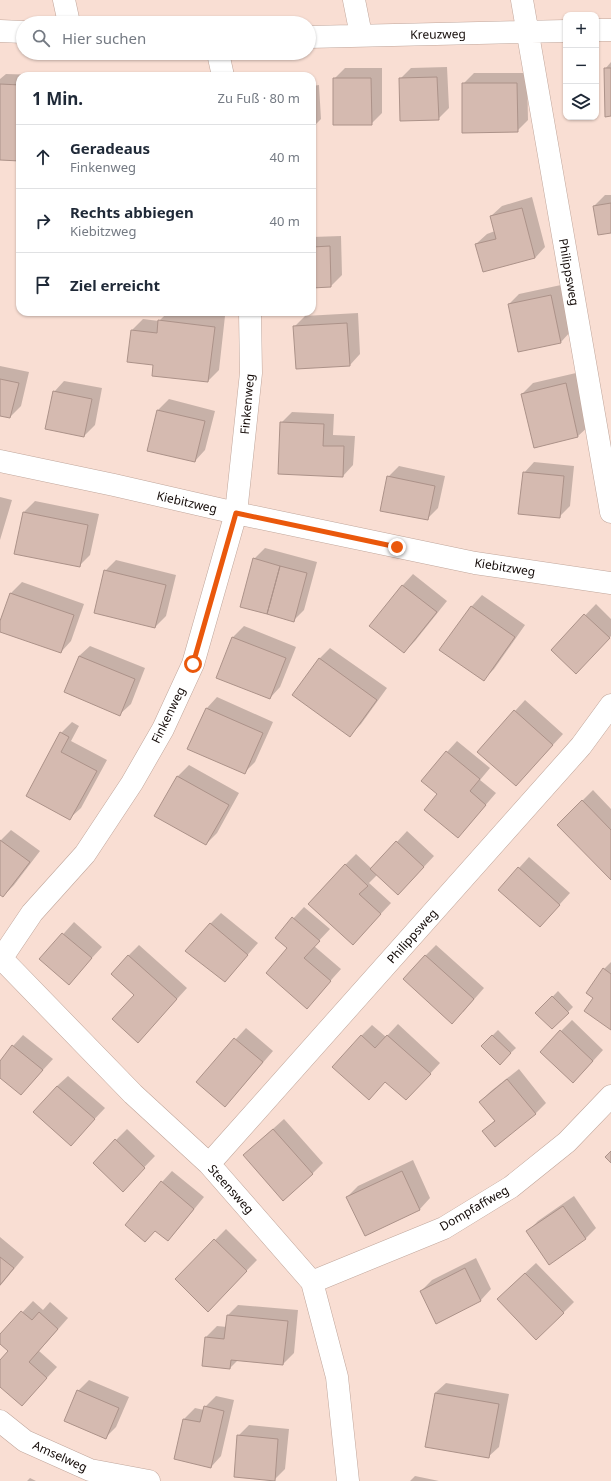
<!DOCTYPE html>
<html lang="de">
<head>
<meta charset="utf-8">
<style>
  :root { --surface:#fff; --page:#f2f2f3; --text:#1f2937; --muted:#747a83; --line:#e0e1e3 }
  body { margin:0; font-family:"Noto Sans",sans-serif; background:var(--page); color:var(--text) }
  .controls { position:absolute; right:12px; top:12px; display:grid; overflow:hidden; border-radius:8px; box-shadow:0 1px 3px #0004 }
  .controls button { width:36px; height:36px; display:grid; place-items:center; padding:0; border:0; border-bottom:1px solid var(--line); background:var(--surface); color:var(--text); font:20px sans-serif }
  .stop { position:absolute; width:12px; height:12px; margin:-9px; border:3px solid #ea580c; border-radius:50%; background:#fff }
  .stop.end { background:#ea580c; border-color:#fff; box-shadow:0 1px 4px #0008 }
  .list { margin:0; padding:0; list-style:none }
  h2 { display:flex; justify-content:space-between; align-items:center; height:52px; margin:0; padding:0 16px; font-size:17px }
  h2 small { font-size:13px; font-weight:400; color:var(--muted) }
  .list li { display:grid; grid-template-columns:26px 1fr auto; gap:12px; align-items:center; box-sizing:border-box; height:64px; padding:0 16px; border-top:1px solid var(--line) }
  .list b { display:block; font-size:15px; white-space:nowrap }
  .list p { margin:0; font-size:13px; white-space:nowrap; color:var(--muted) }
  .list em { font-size:13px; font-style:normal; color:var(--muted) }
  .icon { flex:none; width:22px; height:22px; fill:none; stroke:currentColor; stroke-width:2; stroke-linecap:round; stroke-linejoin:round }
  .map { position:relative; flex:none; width:611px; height:1481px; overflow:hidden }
  .search { position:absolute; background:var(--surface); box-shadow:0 1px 3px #0004; left:16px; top:16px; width:300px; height:44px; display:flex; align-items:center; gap:10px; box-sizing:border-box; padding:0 14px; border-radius:22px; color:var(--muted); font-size:15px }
  .panel { position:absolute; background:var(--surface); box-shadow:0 1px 3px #0004; left:16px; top:72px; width:300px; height:244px; border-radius:12px }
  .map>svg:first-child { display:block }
  .shadow { fill:#0003 }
  .building { fill:#d5bab0; stroke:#ac9289 }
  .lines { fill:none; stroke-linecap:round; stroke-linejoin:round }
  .minor-casing { stroke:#c0a69b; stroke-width:23 }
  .minor { stroke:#fff; stroke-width:22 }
  .route { stroke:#ea580c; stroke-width:5 }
  .labels { text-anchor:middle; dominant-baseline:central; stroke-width:3; stroke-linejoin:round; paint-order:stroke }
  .street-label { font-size:12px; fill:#120906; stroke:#fff }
</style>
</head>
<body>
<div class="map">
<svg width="611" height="1481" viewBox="0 0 611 1481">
  <rect width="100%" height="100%" fill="#f9ded3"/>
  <path class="shadow" d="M611 62V115L605 69Z
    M447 67 449 108 438 119 400 79 411 68Z
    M345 68H382V113L371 124 334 79Z
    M474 73H527L528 120 517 131 463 84Z
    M6 74 42 75 20 76V160L0 159V79Z
    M319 85 321 119 312 128V86Z
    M605 195H611V232L594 206Z
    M532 197 545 247 535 258 476 244 487 234 495 231 491 216 502 206Z
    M341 236 342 275 331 286 312 287V237Z
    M561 285 571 331 561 342 509 304 519 294Z
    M168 312H191L225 316 219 370 208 381 154 364 132 330 143 319 159 321Z
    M358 313 360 354 350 365 294 327 305 316Z
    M0 366 29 372 21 406 10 417 0 415Z
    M576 373 589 426 578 436 522 394 533 383Z
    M64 381 102 388 95 425 84 436 54 392Z
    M169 399 215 411 205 450 195 461 148 450 158 410Z
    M292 412 334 414 333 435 355 436 353 465 343 476 281 423Z
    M534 462 574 466 570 506 559 517 524 473Z
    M399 466 445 476 438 508 427 519 388 477Z
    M0 497 12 500 0 540Z
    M35 501 99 514 90 555 79 566 16 553 24 512Z
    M265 548 317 562 304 610 293 621 254 559Z
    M116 560 176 575 166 616 155 627 105 571Z
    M413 574 447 601 415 641 404 652 371 626 403 585Z
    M22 582 84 604 71 641 61 652 0 631V624L11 593Z
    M482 595 525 625 494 669 483 680 441 650 472 606Z
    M596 604 611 619V636L587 661 552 650Z
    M244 626 296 647 280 687 270 698 217 678 233 637Z
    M90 646 145 668 131 704 120 714 79 656Z
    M330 648 387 688 361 724 350 735 319 659Z
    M217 697 273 722 255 762 244 773 188 748 207 708Z
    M525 700 563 734 516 785 515 711Z
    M72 722 79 726 71 741 107 760 81 808 70 818 27 795 61 733Z
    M457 741 490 768 480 780 496 793 458 837 438 794 447 752Z
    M189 765 239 793 217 833 206 844 156 815 178 776Z
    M593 790 611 809V878L558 825Z
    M11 830 40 851 14 885 3 896 0 894V841Z
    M407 831 434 856 409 883 377 875 369 883 391 903 363 933 345 865 356 854 372 869Z
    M529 857 570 893 550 915 519 868Z
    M304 907 330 929 314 946 341 969 307 1007 289 948 276 937Z
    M221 913 258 943 225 981 210 924Z
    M74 922 102 947 69 983 41 959Z
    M139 945 187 988 138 1042 135 995 128 956Z
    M436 945 484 988 463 1012 425 956Z
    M611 962V1029L595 998 604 969Z
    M558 991 573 1007 552 1028 537 1013Z
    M572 1020 603 1050 584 1071 561 1031Z
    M398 1024 440 1063 417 1088 361 1036 372 1025 386 1037Z
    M246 1028 273 1051 235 1095 197 1082Z
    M498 1030 516 1048 500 1063 482 1046Z
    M23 1035 53 1059 21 1094 0 1076V1063L13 1046Z
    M519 1069 546 1103 535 1114 483 1132 495 1120 480 1102 491 1091Z
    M68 1076 105 1108 71 1144 57 1086Z
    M284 1119 323 1163 312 1174 244 1155Z
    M127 1129 155 1156 133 1179 116 1140Z
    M413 1160 430 1198 420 1209 365 1234 347 1197 358 1186Z
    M172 1171 204 1197 178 1229 168 1240 162 1182Z
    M574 1196 596 1228 585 1239 527 1232 538 1221Z
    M226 1229 257 1260 208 1310 177 1279Z
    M0 1237 24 1257 0 1286Z
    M476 1258 491 1289 481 1300 436 1322 421 1291 432 1280Z
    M536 1263 574 1302 563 1313 509 1288Z
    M33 1301 43 1310 50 1302 68 1318 39 1351 57 1367 22 1405 0 1386V1361L9 1351 0 1343V1336Z
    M238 1305 298 1310 294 1353 283 1364 238 1360 230 1368 206 1337 217 1326 227 1327 228 1315Z
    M89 1380 129 1397 116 1427 105 1438 78 1391Z
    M446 1383 509 1394 499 1447 488 1457 435 1393Z
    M216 1396 234 1400 221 1456 211 1467 175 1458 184 1419 195 1408 204 1410 205 1407Z
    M249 1425 289 1429 285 1469 274 1480 238 1436Z
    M415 1476 439 1481H410Z
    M30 1478 36 1481H27Z"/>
  <path class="building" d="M604 68H611V116L605 117Z
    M437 77 439 120 400 121 399 78Z
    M333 78H371L372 125H333Z
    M462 83H517L518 132 462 133Z
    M0 84 20 85V161L0 160Z
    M611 203V233L598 235 593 206Z
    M522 208 535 258 483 272 475 244 496 239 490 216Z
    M330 246 331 287 312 288V247Z
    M551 295 561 343 518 352 508 304Z
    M158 320 215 327 208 382 152 376 153 365 127 362 131 330 157 333Z
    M347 323 350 366 296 369 293 326Z
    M0 379 19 383 10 418 0 416Z
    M566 383 578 437 534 448 521 394Z
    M53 391 92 399 84 437 45 429Z
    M157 410 205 421 195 462 147 451Z
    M280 422 324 424 323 446H344L343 477 278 474Z
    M523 472 564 476 560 518 518 514Z
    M387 476 435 486 428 520 380 511Z
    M23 512 88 525 80 567 14 554Z
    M253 558 280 566 267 614 240 607Z
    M280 566 307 573 294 622 267 614Z
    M104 570 166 585 155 628 94 613Z
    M402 585 437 612 404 653 369 626Z
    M10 593 74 615 61 653 0 632V621Z
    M471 606 515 637 484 681 439 650Z
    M584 614 610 638 576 674 551 650Z
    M232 637 286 658 270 699 216 678Z
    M79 656 135 679 120 716 64 692Z
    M319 658 377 700 350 737 292 695Z
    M206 708 263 733 245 774 187 749Z
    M514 710 553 745 516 786 477 752Z
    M60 732 69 737 61 752 97 771 70 820 26 796Z
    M446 751 480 779 470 791 486 805 458 838 424 810 437 794 421 781Z
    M177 776 229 805 206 845 154 816Z
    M582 800 611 830V880L557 825Z
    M0 840 30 862 3 897 0 895Z
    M396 841 424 867 398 895 370 869Z
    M345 864 368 886 359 894 381 914 353 945 308 904Z
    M518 867 560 905 540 927 498 890Z
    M292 917 320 941 304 958 331 981 307 1009 266 973 287 948 275 938Z
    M210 923 248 955 225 982 185 951Z
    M62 933 92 958 69 985 39 959Z
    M128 955 177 999 138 1043 112 1019 134 995 111 974Z
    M425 955 474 999 452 1024 403 979Z
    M603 968 611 974V1030L584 1011 593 998 586 993Z
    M552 996 569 1013 552 1029 535 1013Z
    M560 1030 593 1061 573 1083 540 1052Z
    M361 1035 375 1048 387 1035 431 1074 406 1100 385 1082 369 1100 332 1067Z
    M492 1035 511 1053 500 1065 481 1046Z
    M234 1038 263 1062 225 1107 196 1082Z
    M12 1045 43 1070 21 1095 0 1078V1061Z
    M507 1079 536 1114 495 1147 482 1131 495 1121 479 1102Z
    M57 1086 95 1119 71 1146 33 1112Z
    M273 1129 313 1174 283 1201 243 1155Z
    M115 1139 145 1168 123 1192 93 1163Z
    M611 1151V1163L605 1157Z
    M402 1171 420 1210 365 1236 346 1197Z
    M161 1181 194 1209 168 1241 155 1231 145 1242 125 1225Z
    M563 1206 586 1239 549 1265 526 1231Z
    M214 1239 247 1271 208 1312 175 1279Z
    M0 1257 14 1268 0 1285Z
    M465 1268 481 1301 436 1324 420 1291Z
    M525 1273 564 1313 536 1340 497 1299Z
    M21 1311 32 1320 39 1312 58 1329 29 1362 47 1378 22 1406 0 1387V1360L8 1351 0 1344V1334Z
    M227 1315 288 1321 283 1365 231 1360 230 1369 202 1366 205 1337 224 1339Z
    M77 1390 119 1408 106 1439 64 1421Z
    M435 1393 499 1404 489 1458 425 1447Z
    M204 1406 224 1411 211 1468 174 1459 183 1419 200 1422Z
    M237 1435 278 1439 275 1481 234 1477Z"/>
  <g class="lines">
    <g class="minor-casing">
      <path id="minor" d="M64 0 69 23
        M354 0 361 35
        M522 0 611 512
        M596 30H611
        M0 31 23 32
        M309 37 566 31
        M218 53 223 76
        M0 461 114 485 236 513 475 563 611 583
        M0 957 133 1094 209 1164 312 1282 337 1377 348 1481
        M1 959 32 913 85 854 132 783 163 729 193 664 236 513 251 373 250 312
        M209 1164 581 746 611 705
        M312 1282 444 1228 511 1187 567 1142 611 1096
        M0 1421 25 1441 90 1470 149 1481"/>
    </g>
    <use href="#minor" class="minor"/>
  </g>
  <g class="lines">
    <path class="route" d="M193 664 236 513 397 547"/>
  </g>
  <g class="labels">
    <g class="street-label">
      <text transform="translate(438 34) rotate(-1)">Kreuzweg</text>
      <text transform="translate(569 272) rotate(80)">Philippsweg</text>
      <text transform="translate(247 404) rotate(-85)">Finkenweg</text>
      <text transform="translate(187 502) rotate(13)">Kiebitzweg</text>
      <text transform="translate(505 567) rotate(9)">Kiebitzweg</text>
      <text transform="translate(168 715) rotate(-64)">Finkenweg</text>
      <text transform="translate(412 936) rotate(-48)">Philippsweg</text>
      <text transform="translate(231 1189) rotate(48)">Steensweg</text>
      <text transform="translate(474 1208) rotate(-30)">Dompfaffweg</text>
      <text transform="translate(60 1456) rotate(24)">Amselweg</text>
    </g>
  </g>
</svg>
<div class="controls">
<button>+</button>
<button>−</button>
<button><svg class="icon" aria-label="layers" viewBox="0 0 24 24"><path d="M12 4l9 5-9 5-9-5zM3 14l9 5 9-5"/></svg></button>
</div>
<div class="stop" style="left:193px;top:664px"></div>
<div class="stop end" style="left:397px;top:547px"></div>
<div class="search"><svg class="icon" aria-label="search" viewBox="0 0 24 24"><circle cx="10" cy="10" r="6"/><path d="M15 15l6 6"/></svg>Hier suchen</div>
<section class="panel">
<h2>1 Min.<small>Zu Fuß · 80 m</small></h2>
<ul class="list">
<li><svg class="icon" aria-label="ahead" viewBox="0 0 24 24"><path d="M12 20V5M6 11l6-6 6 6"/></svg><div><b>Geradeaus</b><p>Finkenweg</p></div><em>40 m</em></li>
<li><svg class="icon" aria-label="right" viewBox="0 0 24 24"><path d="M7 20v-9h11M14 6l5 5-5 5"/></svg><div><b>Rechts abbiegen</b><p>Kiebitzweg</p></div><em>40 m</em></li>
<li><svg class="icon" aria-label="arrive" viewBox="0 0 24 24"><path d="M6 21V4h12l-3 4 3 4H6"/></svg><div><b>Ziel erreicht</b></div></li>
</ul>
</section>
</div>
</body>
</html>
